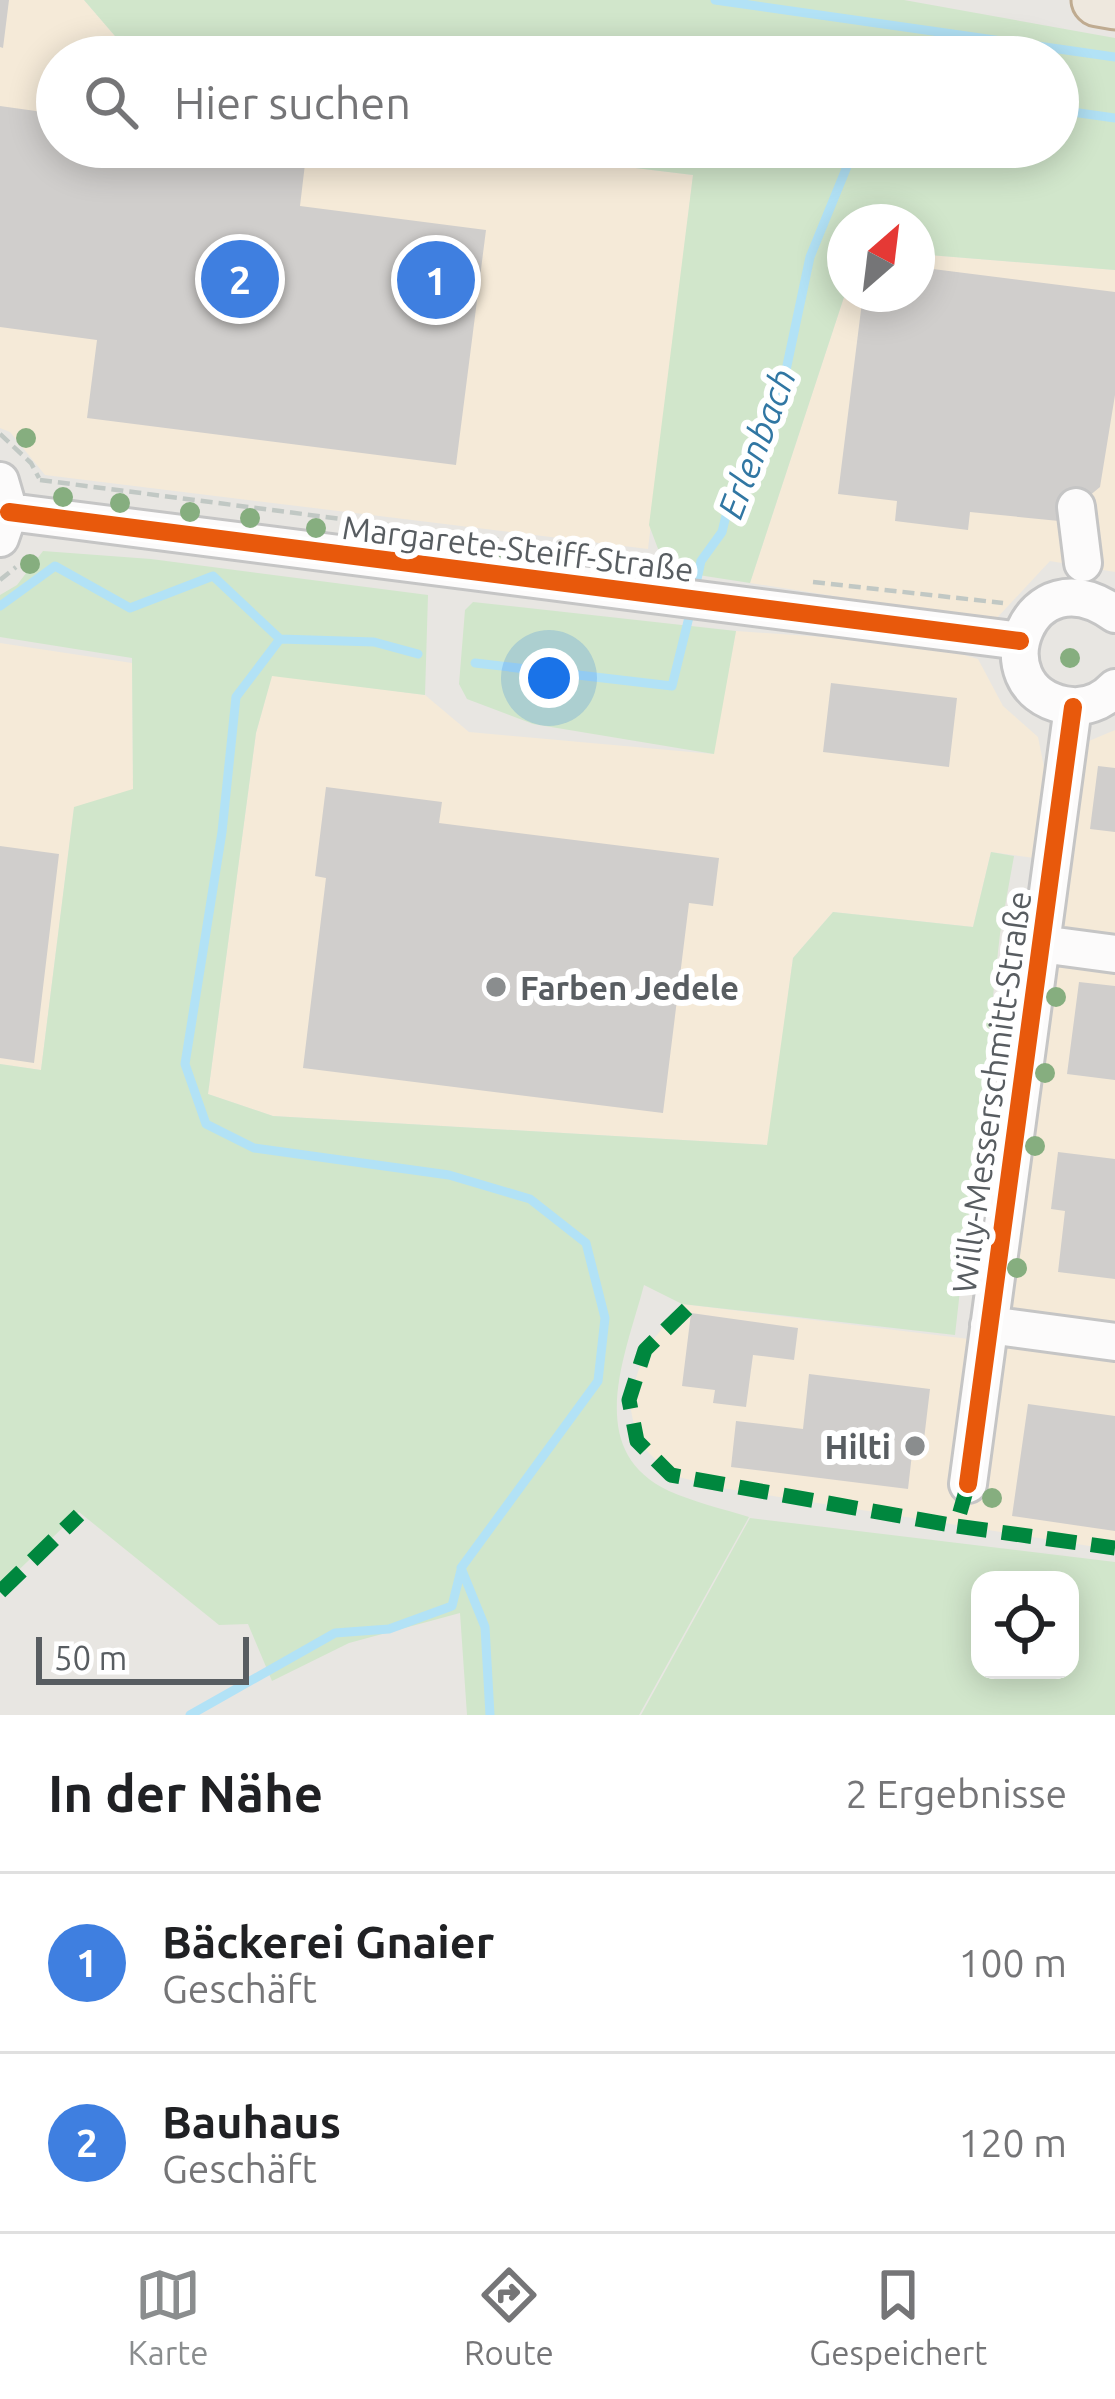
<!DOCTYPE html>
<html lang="de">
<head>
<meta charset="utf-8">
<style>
  :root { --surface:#fff; --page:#f6f6f6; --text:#202124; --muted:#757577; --line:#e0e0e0; --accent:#8a8d8e }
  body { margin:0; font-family:Ubuntu,sans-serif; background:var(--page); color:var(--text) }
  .controls { position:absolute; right:36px; bottom:36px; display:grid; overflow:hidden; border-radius:24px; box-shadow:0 6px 30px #0003 }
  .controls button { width:108px; height:108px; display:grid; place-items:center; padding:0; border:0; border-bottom:3px solid var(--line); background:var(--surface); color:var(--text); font:60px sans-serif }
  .compass { position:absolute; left:827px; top:204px; width:108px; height:108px; border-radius:50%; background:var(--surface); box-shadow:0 6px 30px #0003; rotate:28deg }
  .scale { position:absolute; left:36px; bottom:30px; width:213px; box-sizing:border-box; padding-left:12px; border:6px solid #585d61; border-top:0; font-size:33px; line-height:42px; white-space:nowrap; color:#585d61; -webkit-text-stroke:9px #fff; paint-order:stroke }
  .you { position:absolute; left:549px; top:678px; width:42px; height:42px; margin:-30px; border:9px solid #fff; border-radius:50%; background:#1a73e8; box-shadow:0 0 0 18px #1a73e833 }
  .badge { display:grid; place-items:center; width:78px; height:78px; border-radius:50%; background:var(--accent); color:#fff; font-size:39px; font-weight:700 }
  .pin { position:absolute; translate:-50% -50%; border:6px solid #fff; box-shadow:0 3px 12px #0006 }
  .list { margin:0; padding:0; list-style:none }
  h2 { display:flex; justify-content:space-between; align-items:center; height:156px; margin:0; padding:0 48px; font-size:51px }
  h2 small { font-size:39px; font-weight:400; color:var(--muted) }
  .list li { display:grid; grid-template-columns:78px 1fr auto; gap:36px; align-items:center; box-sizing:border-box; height:180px; padding:0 48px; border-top:3px solid var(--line) }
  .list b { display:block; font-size:45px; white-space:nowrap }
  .list p { margin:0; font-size:39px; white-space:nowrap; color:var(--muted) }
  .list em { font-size:39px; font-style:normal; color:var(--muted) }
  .icon { flex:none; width:66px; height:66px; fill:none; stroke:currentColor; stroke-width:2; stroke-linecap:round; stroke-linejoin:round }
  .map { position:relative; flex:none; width:1115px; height:1715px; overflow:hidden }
  .search { position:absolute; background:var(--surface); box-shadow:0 6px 30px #0003; left:36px; right:36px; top:36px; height:132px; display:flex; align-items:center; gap:30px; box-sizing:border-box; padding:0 42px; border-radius:66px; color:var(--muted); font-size:45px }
  .sheet { height:516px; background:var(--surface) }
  nav { display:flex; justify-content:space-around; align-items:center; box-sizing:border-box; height:168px; border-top:3px solid var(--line); background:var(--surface); font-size:33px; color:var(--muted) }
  nav a { display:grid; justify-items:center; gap:6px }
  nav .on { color:var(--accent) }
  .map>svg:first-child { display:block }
  .commercial { fill:#f5ead8 }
  .green { fill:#d1e6cb; fill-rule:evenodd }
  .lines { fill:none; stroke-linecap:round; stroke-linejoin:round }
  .stream { stroke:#b2e2f6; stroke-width:9 }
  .building { fill:#d0cecc }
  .minor-casing { stroke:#c5c5c5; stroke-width:42 }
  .highway-casing { stroke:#bfab90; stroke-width:57 }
  .path { stroke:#c1c8c4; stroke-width:4.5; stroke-dasharray:12 6; stroke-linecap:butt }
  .minor { stroke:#fcfbfb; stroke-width:36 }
  .highway { stroke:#eee8de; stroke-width:51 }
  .quiet { stroke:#00873e; stroke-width:15; stroke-dasharray:30 15; stroke-linecap:butt }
  .cycleway-casing { stroke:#fff; stroke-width:26 }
  .cycleway { stroke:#e8590c; stroke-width:18 }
  .tree { fill:#86ae7f }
  .poi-dot { fill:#8a8d8e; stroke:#fff; stroke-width:4.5 }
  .labels { text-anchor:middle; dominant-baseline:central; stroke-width:12; stroke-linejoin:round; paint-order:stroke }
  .street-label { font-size:33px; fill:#585d61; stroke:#fff }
  .poi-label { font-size:33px; font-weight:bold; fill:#585d61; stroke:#fff; text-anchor:start }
  .water-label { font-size:36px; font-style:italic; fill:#3177a3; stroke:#fff }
</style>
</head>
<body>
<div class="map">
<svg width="1115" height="1715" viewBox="0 0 1115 1715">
  <rect width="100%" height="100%" fill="#e8e6e2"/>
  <path class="commercial" d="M0 0H84L133 57H57V147H462L693 175 648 549 45 475 10 432 0 428Z
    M917 254 1115 270V572L1050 561 994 621 750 583 845 294H917Z
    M736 631 927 644 978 659 1003 706 1038 737 1051 802 1034 858 991 852 973 927 833 912 793 958 768 1145 273 1116 208 1094 256 733 272 675 425 695 469 732 713 754Z
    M0 643 132 663 133 790 74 808 41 1070 0 1064Z
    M1115 730V1550L722 1488 671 1475 637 1441 629 1400 645 1350 682 1304 977 1340 1077 746Z"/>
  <path class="green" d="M84 0H904L1115 38V270L917 254V222H845V294L750 583 666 570 649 525 693 175 462 147H1058V57H133Z
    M43 551 151 559 428 595 425 695 272 676 256 733 208 1094 273 1116 767 1145 793 958 833 912 973 927 991 852 1014 856 1000 934 955 1335 682 1304 644 1285C626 1354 582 1450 669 1491 694 1502 723 1509 749 1517L639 1715H467L460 1613 349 1643 272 1681 248 1624 219 1625 79 1512 0 1588V1064L41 1070 74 807 133 789 132 658 0 637V595L17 585Z
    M473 602 736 631 714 754 533 724 467 699 459 684 465 610Z
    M750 1518 1115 1562V1715H641ZM980 1580H1070V1670H980Z"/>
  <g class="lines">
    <path class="stream" d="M715 0 1115 57
      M1058 110 1115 118
      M695 588 701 561 722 532 735 479 782 389 810 257 855 147
      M0 606 55 566 130 608 213 576 280 639 374 642 418 654
      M280 639 236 697 222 832 185 1064 206 1124 254 1148 449 1175 530 1199 586 1243 605 1318 598 1381 461 1568 485 1627 490 1715
      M475 663 672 686 692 605
      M190 1715 335 1633 389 1629 452 1606 461 1570"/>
  </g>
  <path class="building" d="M0 0H9L3 48 0 47Z
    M0 106 57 114V147H307L300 206 486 230 456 465 87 418 97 340 0 327Z
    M917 267 1115 292V395L1100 487 1059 521 970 512 968 530 895 521 897 501 838 494 863 294H917Z
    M831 683 957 698 949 767 823 752Z
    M1098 766 1115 768V832L1090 829Z
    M326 787 442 802 439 823 719 858 713 906 689 903 663 1113 303 1068 326 878 315 876Z
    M0 846 59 854 34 1063 0 1058Z
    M1079 982 1115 986V1080L1067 1074Z
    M1058 1152 1115 1159V1279L1058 1272 1065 1211 1051 1209Z
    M691 1313 798 1328 794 1360 753 1355 746 1407 713 1403 715 1390 682 1386Z
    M809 1374 930 1389 922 1456 912 1454 908 1489 731 1467 736 1421 803 1429Z
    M1028 1404 1115 1416V1531L1012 1516Z"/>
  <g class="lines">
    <g class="minor-casing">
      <path id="minor" d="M0 481 9 512 0 538
        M1076 507 1083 563
        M9 512 1020 641
        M1115 614C1028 551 979 688 1064 705 1084 709 1102 702 1115 688
        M1041 944 1115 954
        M989 1325 1115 1342
        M968 1484 1073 707"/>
    </g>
    <g class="highway-casing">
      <path id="highway" d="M1098 0 1115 3"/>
    </g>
    <path class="path" d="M0 434 31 463 39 478
      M40 480 635 557
      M0 580 16 567
      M813 582 1003 603"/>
    <use href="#minor" class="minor"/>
    <use href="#highway" class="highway"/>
    <path class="quiet" d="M687 1309 645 1350 629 1400 637 1441 671 1475 956 1526
      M968 1484 956 1526 1115 1548
      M0 1592 79 1515"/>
    <g class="cycleway-casing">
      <path id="cycleway" d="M9 512 1020 641
        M968 1484 1073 707"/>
    </g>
    <use href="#cycleway" class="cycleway"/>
  </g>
  <g class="tree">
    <circle cx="26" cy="438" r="10"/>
    <circle cx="63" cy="497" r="10"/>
    <circle cx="120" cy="503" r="10"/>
    <circle cx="190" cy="512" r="10"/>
    <circle cx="250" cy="518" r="10"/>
    <circle cx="316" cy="528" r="10"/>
    <circle cx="373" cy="535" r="10"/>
    <circle cx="432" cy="541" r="10"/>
    <circle cx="508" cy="552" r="10"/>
    <circle cx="577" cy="560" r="10"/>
    <circle cx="30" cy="564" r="10"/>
    <circle cx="1070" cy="658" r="10"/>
    <circle cx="1056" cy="997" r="10"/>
    <circle cx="1045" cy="1073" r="10"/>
    <circle cx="1035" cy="1146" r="10"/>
    <circle cx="1017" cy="1268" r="10"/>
    <circle cx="992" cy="1498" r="10"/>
  </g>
  <g class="poi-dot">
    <circle cx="496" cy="987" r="12"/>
    <circle cx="915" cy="1446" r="12"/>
  </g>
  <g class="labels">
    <g class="street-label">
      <text transform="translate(518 548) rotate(7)">Margarete-Steiff-Straße</text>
      <text transform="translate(991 1092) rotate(-82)">Willy-Messerschmitt-Straße</text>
    </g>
    <g class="poi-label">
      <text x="520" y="987">Farben Jedele</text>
      <text x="891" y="1446" text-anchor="end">Hilti</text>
    </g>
    <g class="water-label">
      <text transform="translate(756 443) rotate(-69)">Erlenbach</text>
    </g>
  </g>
</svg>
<div class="controls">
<button><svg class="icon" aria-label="locate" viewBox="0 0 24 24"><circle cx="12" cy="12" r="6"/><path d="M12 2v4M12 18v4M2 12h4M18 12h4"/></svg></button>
</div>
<svg class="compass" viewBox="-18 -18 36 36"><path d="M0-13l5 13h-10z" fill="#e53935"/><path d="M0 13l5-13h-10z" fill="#757577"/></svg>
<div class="scale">50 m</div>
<div class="you"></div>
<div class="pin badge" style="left:436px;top:280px;background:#3f7fe0">1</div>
<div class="pin badge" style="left:240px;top:279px;background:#3f7fe0">2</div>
<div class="search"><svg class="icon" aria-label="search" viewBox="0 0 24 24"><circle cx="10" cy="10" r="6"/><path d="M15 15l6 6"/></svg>Hier suchen</div>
</div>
<section class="sheet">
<h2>In der Nähe<small>2 Ergebnisse</small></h2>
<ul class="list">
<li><span class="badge" style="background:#3f7fe0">1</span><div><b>Bäckerei Gnaier</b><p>Geschäft</p></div><em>100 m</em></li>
<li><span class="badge" style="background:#3f7fe0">2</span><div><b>Bauhaus</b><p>Geschäft</p></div><em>120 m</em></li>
</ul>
</section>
<nav>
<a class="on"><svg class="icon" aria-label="map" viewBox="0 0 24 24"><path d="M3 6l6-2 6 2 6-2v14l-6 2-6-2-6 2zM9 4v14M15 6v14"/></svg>Karte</a>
<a><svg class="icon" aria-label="directions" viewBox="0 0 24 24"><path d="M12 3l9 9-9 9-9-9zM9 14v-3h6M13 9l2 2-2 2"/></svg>Route</a>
<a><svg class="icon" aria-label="saved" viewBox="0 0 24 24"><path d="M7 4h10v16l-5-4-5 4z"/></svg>Gespeichert</a>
</nav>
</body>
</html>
